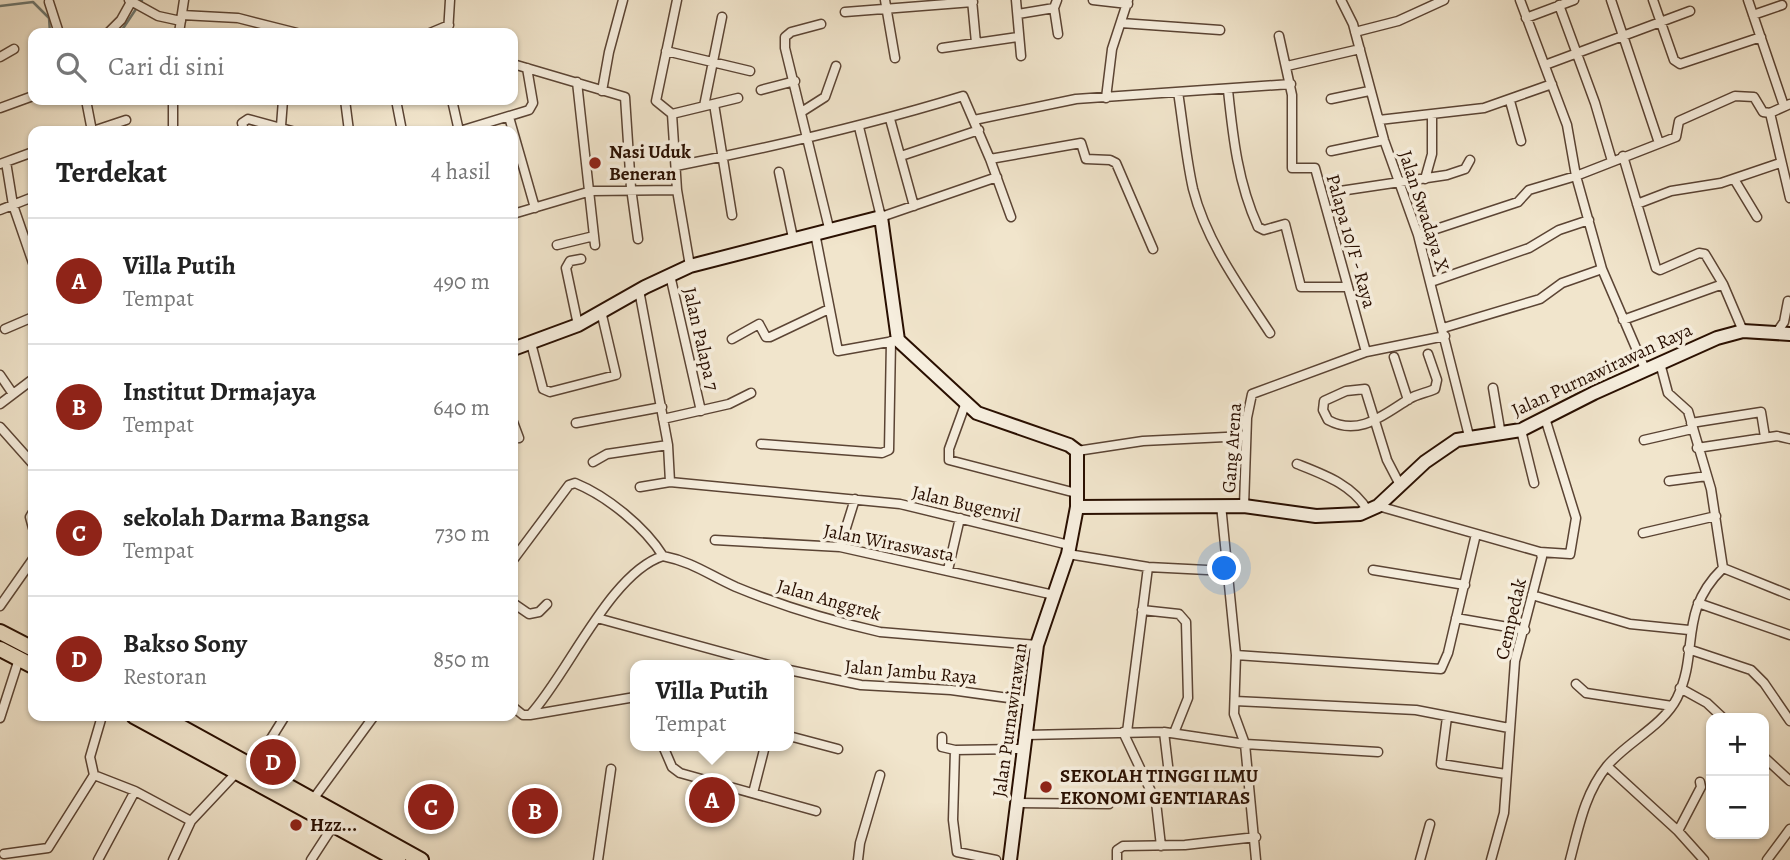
<!DOCTYPE html>
<html lang="id">
<head>
<meta charset="utf-8">
<style>
  :root { --surface:#fff; --page:#f2f2f2; --text:#222; --muted:#767676; --line:#e0e0e0; --accent:#8f2418 }
  body { margin:0; font-family:Alegreya,serif; background:var(--page); color:var(--text) }
  .controls { position:absolute; right:21px; bottom:21px; display:grid; overflow:hidden; border-radius:14px; box-shadow:0 2px 5px #0004 }
  .controls button { width:63px; height:63px; display:grid; place-items:center; padding:0; border:0; border-bottom:2px solid var(--line); background:var(--surface); color:var(--text); font:35px sans-serif }
  .you { position:absolute; left:1225px; top:569px; width:24px; height:24px; margin:-18px; border:5px solid #fff; border-radius:50%; background:#1a73e8; box-shadow:0 0 0 10px #1a73e833 }
  .badge { display:grid; place-items:center; width:46px; height:46px; border-radius:50%; background:var(--accent); color:#fff; font-size:23px; font-weight:700 }
  .pin { position:absolute; translate:-50% -50%; border:4px solid #fff; box-shadow:0 2px 7px #0006 }
  .popup { position:absolute; left:630px; top:660px; width:164px; height:91px; box-sizing:border-box; display:grid; place-content:center; border-radius:14px; background:var(--surface); filter:drop-shadow(0 2px 5px #0005); font-size:23px; white-space:nowrap; color:var(--muted) }
  .popup b { font-size:26px; color:var(--text) }
  .popup::after { content:''; position:absolute; left:50%; top:100%; margin-left:-14px; border:14px solid transparent; border-top-color:var(--surface) }
  .list { margin:0; padding:0; list-style:none }
  h2 { display:flex; justify-content:space-between; align-items:center; height:91px; margin:0; padding:0 28px; font-size:30px }
  h2 small { font-size:23px; font-weight:400; color:var(--muted) }
  .list li { display:grid; grid-template-columns:46px 1fr auto; gap:21px; align-items:center; box-sizing:border-box; height:126px; padding:0 28px; border-top:2px solid var(--line) }
  .list b { display:block; font-size:26px; white-space:nowrap }
  .list p { margin:0; font-size:23px; white-space:nowrap; color:var(--muted) }
  .list em { font-size:23px; font-style:normal; color:var(--muted) }
  .icon { flex:none; width:38px; height:38px; fill:none; stroke:currentColor; stroke-width:2; stroke-linecap:round; stroke-linejoin:round }
  .map { position:relative; flex:none; width:1790px; height:860px; overflow:hidden }
  .search { position:absolute; background:var(--surface); box-shadow:0 2px 5px #0004; left:28px; top:28px; width:490px; height:77px; display:flex; align-items:center; gap:18px; box-sizing:border-box; padding:0 24px; border-radius:14px; color:var(--muted); font-size:26px }
  .panel { position:absolute; background:var(--surface); box-shadow:0 2px 5px #0004; left:28px; top:126px; width:490px; height:595px; border-radius:14px }
  .map>svg:first-child { display:block }
  .lines { fill:none; stroke-linecap:round; stroke-linejoin:round }
  .stream { stroke:#6d7871; stroke-width:2.5 }
  .street-casing { stroke:#5b4434; stroke-width:11 }
  .secondary-casing { stroke:#290f01; stroke-width:16 }
  .highway-casing { stroke:#290f01; stroke-width:18 }
  .street { stroke:#f6eede; stroke-width:8 }
  .secondary { stroke:#f6eede; stroke-width:12 }
  .highway { stroke:#f1e5cc; stroke-width:14 }
  .poi-dot { fill:#8f2418; stroke:#f6eede; stroke-width:2.5 }
  .labels { text-anchor:middle; dominant-baseline:central; stroke-width:7; stroke-linejoin:round; paint-order:stroke }
  .poi-label { font-size:19px; font-weight:bold; fill:#290f01; stroke:#f6eede; text-anchor:start }
  .street-label { font-size:19px; fill:#290f01; stroke:#f6eede }
</style>
</head>
<body>
<div class="map">
<svg width="1790" height="860" viewBox="0 0 1790 860">
  <rect width="100%" height="100%" fill="#f1e5cc"/>
  <filter id="stains"><feTurbulence type="fractalNoise" baseFrequency=".00286" numOctaves="4"/><feColorMatrix values="0 0 0 0 .2 0 0 0 0 .09 0 0 0 0 .02 0 0 0 .5 -.17"/></filter>
  <radialGradient id="worn" r=".72"><stop offset=".6" stop-color="#630" stop-opacity="0"/><stop offset="1" stop-color="#630" stop-opacity=".3"/></radialGradient>
  <g class="lines">
    <path class="stream" d="M0 6 33 2 49 18 50 33
      M120 33 142 0"/>
    <g class="street-casing">
      <path id="street" d="M129 0 158 16 181 21
        M677 0 656 101 672 114 677 190 690 266
        M885 0 895 58
        M972 0 976 43
        M1016 0 1021 56
        M1057 0 1054 8 1058 34
        M1093 0 1128 4
        M1341 0 1353 24 1384 140 1418 235 1469 436
        M1520 0 1567 125 1576 176 1602 269 1645 369
        M1611 0 1659 143
        M1653 0 1674 60 1680 64 1761 37
        M1748 0 1784 106
        M49 2 59 33
        M1559 5 1595 103 1612 161
        M845 12 973 2
        M1018 14 1054 8
        M182 15 238 18 297 33
        M1753 15 1782 5
        M1526 18 1574 0
        M1121 23 1220 30
        M821 24 791 32 785 37V48L829 228
        M1355 32 1398 21 1444 0
        M108 33 121 20 131 2
        M179 33 184 0
        M430 33 449 25
        M448 33 450 0
        M1279 36 1292 95V168H1315L1366 352
        M942 48 1018 37
        M666 51 750 71
        M0 57 14 49
        M513 64 625 97 631 188 638 239
        M1545 65 1690 11
        M1287 66 1360 49
        M577 82 595 245
        M761 90 795 81
        M1228 90C1233 138 1238 183 1258 227L1264 230 1285 224 1301 287H1348
        M602 91 609 52 623 0
        M1178 92C1183 124 1186 158 1193 189 1206 241 1241 289 1270 333
        M1106 98 1112 49 1128 0
        M1331 99 1369 91
        M86 100 92 131
        M345 100 349 131
        M396 100 402 131
        M452 100 459 131
        M1510 101 1521 141
        M714 104 732 215
        M704 106 722 17
        M0 108 33 96
        M803 111 825 97 836 66
        M1770 113 1790 198
        M1770 113 1790 104
        M672 114 738 98
        M509 117 535 208
        M890 119 914 206
        M974 120 1076 99 1291 84
        M1379 120 1484 108 1552 84
        M281 126 283 100
        M859 127 881 217 997 177
        M93 131 126 120
        M173 131V100
        M244 131 242 123 248 119 292 131
        M460 131 529 110 533 103 527 68
        M1331 151 1384 140
        M901 156 979 130
        M1623 156 1656 268 1660 270 1699 253 1705 254 1723 284 1743 331
        M990 159 1081 143 1086 159 1110 160 1116 163 1153 249
        M6 162 13 205 33 263
        M0 164 33 152
        M676 166C773 147 868 125 963 96L990 159 1011 217
        M779 172 793 238
        M1425 179 1432 154V114
        M1734 179 1757 217
        M1340 191 1447 175 1465 169 1470 160
        M1637 204 1671 191 1721 183 1780 163
        M0 210 33 197
        M513 214 591 191 677 190
        M815 233 838 351 894 341
        M1418 235 1518 202 1529 190 1576 176 1676 137 1679 121 1735 96 1754 97 1763 112 1770 113
        M557 245 594 236
        M670 275 701 411
        M1431 282 1529 248 1559 230 1589 220
        M639 290 668 445 670 482
        M1623 320 1723 284
        M578 325 566 268 570 261 581 259
        M1443 328 1540 299 1562 283 1602 269
        M5 329 33 317
        M1777 332 1784 322 1788 301
        M732 339 759 324 766 337H770L829 309
        M531 343 543 389 550 392 616 375 601 311
        M1394 357 1408 400
        M1660 363 1668 393 1688 411 1711 489 1723 568
        M0 375 13 394
        M1493 388 1501 435
        M0 404 33 379
        M965 405 949 449V460L1076 493
        M663 419 729 404 751 393
        M513 422 519 438
        M576 423 662 407
        M1691 423 1761 412 1765 437
        M0 427 33 464
        M1521 430 1534 483
        M1644 440 1692 429
        M761 444 882 453 889 450 891 341
        M1697 448 1777 436 1790 439
        M1077 451 1143 441 1246 436
        M593 462 607 454 668 445
        M1297 464C1325 475 1353 485 1368 511
        M1669 481 1707 476
        M1400 485 1387 460 1365 389 1346 391 1324 401 1323 410 1328 420C1359 437 1383 415 1409 399 1417 394 1426 393 1435 389L1437 380 1428 354
        M640 487 670 482 900 504 1069 545
        M1221 505 1236 655 1234 714 1245 744 1256 860
        M1244 506 1247 418 1252 394 1366 352 1445 336
        M1378 506 1540 552 1542 557 1515 661 1504 813 1491 860
        M33 512 30 517 33 528
        M1643 533 1716 516
        M715 540 840 547 1054 595
        M840 547 855 499
        M1540 552 1570 554 1576 518 1545 418
        M1068 554 1148 567 1227 571
        M663 556C693 562 709 575 736 587 782 606 832 621 880 632L1037 645
        M513 560 569 485 575 483C607 496 645 527 663 556
        M1723 568 1790 595
        M948 570 960 518
        M1373 570 1465 585
        M1532 595 1630 624 1689 630
        M513 603 529 614 539 612 547 604
        M1698 603 1790 635
        M0 606 33 559
        M1142 610 1179 614 1186 622 1188 698 1174 733
        M597 618 769 665
        M1456 618 1525 630
        M1688 649 1751 670 1764 683 1790 721
        M1236 655 1441 669 1448 653 1476 534
        M789 670 861 685 951 690 1030 701
        M1576 684 1586 693 1672 706
        M1680 688 1707 703 1723 718
        M1235 701 1416 710 1509 728
        M513 707 523 715H530C568 674 610 573 663 556
        M530 715 635 697
        M102 716 90 757 94 775 135 791 191 821
        M1447 717 1441 764 1506 774
        M0 718 19 659
        M1123 732 1156 802 1161 846
        M1127 732 1148 567
        M1164 732 1169 774
        M1026 735 1164 732 1245 744 1378 752
        M789 736 838 749
        M942 737V747L955 750 1024 749
        M663 746 672 767 680 773 816 811
        M955 750 953 820 957 852 996 860
        M1764 757 1790 781
        M254 766 285 716
        M1607 766 1678 831 1704 860
        M753 793 765 746
        M314 798 374 716
        M1018 803 1109 804
        M1678 831 1701 787 1700 782
        M4 854 48 848 94 775
        M98 860 135 791
        M173 860 191 821 238 771
        M311 860 335 823
        M598 860 611 769
        M858 860 860 843 880 775
        M1117 860V850L1123 846 1185 845 1256 837
        M1420 860 1430 824
        M1570 860C1579 826 1585 793 1607 766 1627 742 1663 726 1677 698 1700 651 1677 613 1723 568
        M1767 860 1790 829"/>
    </g>
    <g class="secondary-casing">
      <path id="secondary" d="M513 349 578 325 645 287 690 266 881 217 898 340 977 413 1069 445 1077 451V507L1068 554 1037 645 1010 860
        M1077 507 1244 506 1316 516 1360 514 1378 506 1425 462 1457 440 1521 430 1594 393 1717 338 1743 331 1790 334"/>
    </g>
    <g class="highway-casing">
      <path id="highway" d="M0 632 33 649
        M0 649 33 666
        M134 716 398 860
        M161 716 421 860"/>
    </g>
    <use href="#street" class="street"/>
    <use href="#secondary" class="secondary"/>
    <use href="#highway" class="highway"/>
  </g>
  <g class="poi-dot">
    <circle cx="595" cy="163" r="7"/>
    <circle cx="1046" cy="787" r="7"/>
    <circle cx="296" cy="825" r="7"/>
  </g>
  <g class="labels">
    <g class="poi-label">
      <text x="609" y="152">Nasi Uduk<tspan x="609" dy="22">Beneran</tspan></text>
      <text x="1060" y="776">SEKOLAH TINGGI ILMU<tspan x="1060" dy="22">EKONOMI GENTIARAS</tspan></text>
      <text x="310" y="825">Hzz...</text>
    </g>
    <g class="street-label">
      <text transform="translate(1424 211) rotate(72)">Jalan Swadaya X</text>
      <text transform="translate(1351 241) rotate(74)">Palapa 10/F - Raya</text>
      <text transform="translate(701 339) rotate(77)">Jalan Palapa 7</text>
      <text transform="translate(1602 370) rotate(-25)">Jalan Purnawirawan Raya</text>
      <text transform="translate(1232 448) rotate(-86)">Gang Arena</text>
      <text transform="translate(966 504) rotate(13)">Jalan Bugenvil</text>
      <text transform="translate(889 543) rotate(11)">Jalan Wiraswasta</text>
      <text transform="translate(829 600) rotate(16)">Jalan Anggrek</text>
      <text transform="translate(1511 619) rotate(-77)">Cempedak</text>
      <text transform="translate(911 672) rotate(5)">Jalan Jambu Raya</text>
      <text transform="translate(1010 720) rotate(-82)">Jalan Purnawirawan</text>
    </g>
  </g>
  <rect width="100%" height="100%" filter="url(#stains)"/>
  <rect width="100%" height="100%" fill="url(#worn)"/>
</svg>
<div class="controls">
<button>+</button>
<button>−</button>
</div>
<div class="you"></div>
<div class="pin badge" style="left:712px;top:800px">A</div>
<div class="popup"><b>Villa Putih</b>Tempat</div>
<div class="pin badge" style="left:535px;top:811px">B</div>
<div class="pin badge" style="left:431px;top:807px">C</div>
<div class="pin badge" style="left:273px;top:762px">D</div>
<div class="search"><svg class="icon" aria-label="search" viewBox="0 0 24 24"><circle cx="10" cy="10" r="6"/><path d="M15 15l6 6"/></svg>Cari di sini</div>
<section class="panel">
<h2>Terdekat<small>4 hasil</small></h2>
<ul class="list">
<li><span class="badge">A</span><div><b>Villa Putih</b><p>Tempat</p></div><em>490 m</em></li>
<li><span class="badge">B</span><div><b>Institut Drmajaya</b><p>Tempat</p></div><em>640 m</em></li>
<li><span class="badge">C</span><div><b>sekolah Darma Bangsa</b><p>Tempat</p></div><em>730 m</em></li>
<li><span class="badge">D</span><div><b>Bakso Sony</b><p>Restoran</p></div><em>850 m</em></li>
</ul>
</section>
</div>
</body>
</html>
